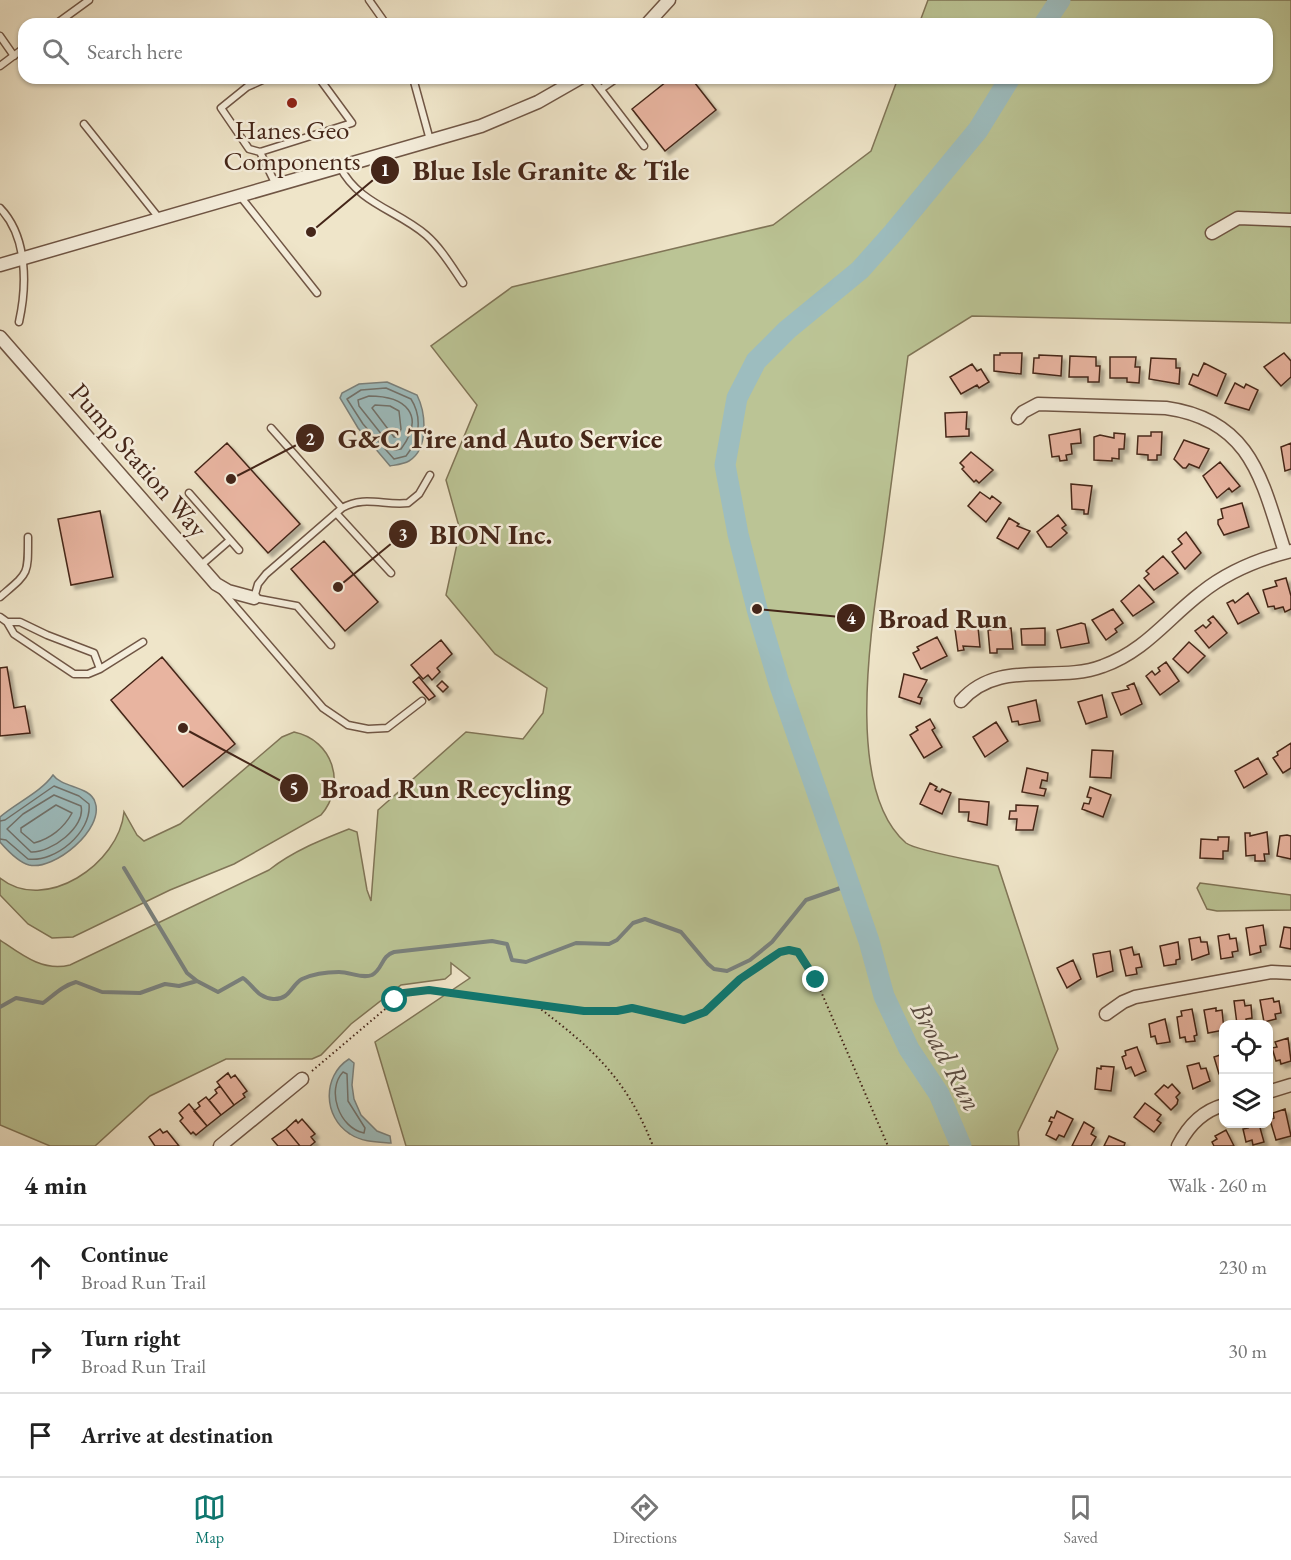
<!DOCTYPE html>
<html lang="en">
<head>
<meta charset="utf-8">
<style>
  :root { --surface:#fff; --page:#f6f6f6; --text:#222; --muted:#767676; --line:#e0e0e0; --accent:#0f766e }
  body { margin:0; font-family:"EB Garamond",serif; background:var(--page); color:var(--text) }
  .controls { position:absolute; right:18px; bottom:18px; display:grid; overflow:hidden; border-radius:12px; box-shadow:0 2px 4px #0004 }
  .controls button { width:54px; height:54px; display:grid; place-items:center; padding:0; border:0; border-bottom:2px solid var(--line); background:var(--surface); color:var(--text); font:30px sans-serif }
  .stop { position:absolute; width:18px; height:18px; margin:-14px; border:4px solid #0f766e; border-radius:50%; background:#fff }
  .stop.end { background:#0f766e; border-color:#fff; box-shadow:0 2px 6px #0008 }
  .list { margin:0; padding:0; list-style:none }
  h2 { display:flex; justify-content:space-between; align-items:center; height:78px; margin:0; padding:0 24px; font-size:26px }
  h2 small { font-size:20px; font-weight:400; color:var(--muted) }
  .list li { display:grid; grid-template-columns:39px 1fr auto; gap:18px; align-items:center; box-sizing:border-box; height:84px; padding:0 24px; border-top:2px solid var(--line) }
  .list b { display:block; font-size:22px; white-space:nowrap }
  .list p { margin:0; font-size:20px; white-space:nowrap; color:var(--muted) }
  .list em { font-size:20px; font-style:normal; color:var(--muted) }
  .icon { flex:none; width:33px; height:33px; fill:none; stroke:currentColor; stroke-width:2; stroke-linecap:round; stroke-linejoin:round }
  .map { position:relative; flex:none; width:1291px; height:1146px; overflow:hidden }
  .search { position:absolute; background:var(--surface); box-shadow:0 2px 4px #0004; left:18px; right:18px; top:18px; height:66px; display:flex; align-items:center; gap:15px; box-sizing:border-box; padding:0 21px; border-radius:18px; color:var(--muted); font-size:22px }
  .sheet { height:330px; background:var(--surface) }
  nav { display:flex; justify-content:space-around; align-items:center; box-sizing:border-box; height:84px; border-top:2px solid var(--line); background:var(--surface); font-size:16px; color:var(--muted) }
  nav a { display:grid; justify-items:center; gap:3px }
  nav .on { color:var(--accent) }
  .map>svg:first-child { display:block }
  .green { fill:#bbc495; stroke:#807557; stroke-width:1.5 }
  .water { fill:#9dbdbf; stroke:#7a817d; stroke-width:1.5 }
  .lines { fill:none; stroke-linecap:round; stroke-linejoin:round }
  .shore { stroke:#71726c; stroke-width:1.5 }
  .stream { stroke:#7a817d; stroke-width:4 }
  .river { stroke:#9dbdbf; stroke-width:21 }
  .building { fill:#e8b4a0; stroke:#452619; stroke-width:1.5; filter:url(#shadow) }
  .service-casing { stroke:#705645; stroke-width:9 }
  .minor-casing { stroke:#705645; stroke-width:15 }
  .path { stroke:#452619; stroke-width:2; stroke-dasharray:1.5 3; stroke-linecap:butt }
  .service { stroke:#f5eedc; stroke-width:6 }
  .minor { stroke:#f5eedc; stroke-width:12 }
  .route { stroke:#0f766e; stroke-width:8 }
  .poi-dot { fill:#8f2418; stroke:#f5eedc; stroke-width:2 }
  .labels { text-anchor:middle; dominant-baseline:central; stroke-width:5; stroke-linejoin:round; paint-order:stroke }
  .poi-label { font-size:27px; fill:#452619; stroke:#f5eedc }
  .street-label { font-size:27px; fill:#452619; stroke:#f5eedc }
  .water-label { font-size:28px; font-style:italic; fill:#5b4c42; stroke:#f5eedc }
  .leader { fill:none; stroke:#452619; stroke-width:2 }
  .callout-dot { fill:#452619; stroke:#f5eedc; stroke-width:2 }
  .mark-label { font-size:18px; text-anchor:middle; font-weight:bold; fill:#fff }
  .callout-label { font-size:28px; text-anchor:middle; font-weight:bold; fill:#452619; stroke:#f5eedc; stroke-width:5; stroke-linejoin:round; paint-order:stroke }
</style>
</head>
<body>
<div class="map">
<svg width="1291" height="1146" viewBox="0 0 1291 1146">
  <defs>
    <filter id="shadow"><feDropShadow dx="4" dy="4" stdDeviation="1.5" flood-color="#0004"/></filter>
  </defs>
  <rect width="100%" height="100%" fill="#efe5c9"/>
  <filter id="stains"><feTurbulence type="fractalNoise" baseFrequency=".00333" numOctaves="4"/><feColorMatrix values="0 0 0 0 .2 0 0 0 0 .09 0 0 0 0 .02 0 0 0 .5 -.17"/></filter>
  <radialGradient id="worn" r=".72"><stop offset=".6" stop-color="#630" stop-opacity="0"/><stop offset="1" stop-color="#630" stop-opacity=".3"/></radialGradient>
  <path class="green" d="M928 0H1291V323L972 316 908 356C900 414 893 473 885 531 875 609 840 786 906 843 916 851 982 862 998 866L1058 1049 1018 1132 1019 1146H406L375 1042 470 978 451 963V974L445 979 401 985 351 1024 321 1055 312 1059H226L150 1096 95 1146H50L0 1125V940C22 955 43 972 70 965L269 870C293 851 321 840 349 829L357 832 367 890 371 901 378 810 466 732 523 739 543 713 547 688 495 654 446 595 460 530 446 480 477 405 431 346 512 287 773 225 871 151 898 78H1267V24H919Z
    M294 732C333 740 347 785 321 815L234 864 170 890 73 937 52 938 28 924 0 895V878C45 914 119 864 124 812L137 835 144 841 180 824 282 737Z
    M1200 883 1291 895V910L1217 911 1207 909 1197 888Z"/>
  <path class="water" d="M387 382 417 395C426 413 429 449 409 461 404 464 395 465 390 466L358 428 340 398 342 393 359 384Z
    M53 775C62 788 90 786 95 802 105 829 54 871 29 865 18 862 7 850 0 842V817C16 803 41 792 53 775Z
    M349 1059 354 1063 352 1085 354 1099 361 1115 377 1131 390 1136 391 1143C377 1142 362 1142 350 1134 323 1117 322 1076 349 1059Z"/>
  <g class="lines">
    <path class="shore" d="M386 388 411 399C423 418 419 440 406 456L394 459 363 424 347 399 361 390Z
      M369 396C406 396 426 415 401 449L394 450 359 406 358 400Z
      M375 405 390 406 399 411 401 429 398 437H394L372 408Z
      M54 795 81 806C86 827 51 853 31 852L7 829 23 814Z
      M56 805 72 813C64 828 50 839 34 843L21 832V828Z
      M0 821 5 820 54 786 79 796 89 804C92 832 55 863 28 859L6 840 0 839
      M343 1072 347 1074 348 1101 365 1128 364 1133C339 1128 326 1090 343 1072Z"/>
    <path class="stream" d="M124 868 187 973 197 981
      M0 1007 16 998 43 1003C54 995 62 986 76 982L102 992 140 993 165 984 179 986 197 981 218 992 243 978C254 986 258 998 273 999 290 1000 291 985 302 979 313 974 328 972 339 972 350 972 362 979 372 975 383 969 381 956 394 952L492 941 507 944 512 960 526 962 576 943 609 944 617 940 633 923 645 919 681 932 708 964 714 969 727 971 750 960 772 942 806 900 849 885"/>
    <path class="river" d="M1044 24 1060 0
      M961 1146 939 1094 909 1049 884 996 869 941 779 683 757 609 738 534 725 465 737 398 756 361 787 330 860 270 893 233 978 130 1010 78"/>
  </g>
  <path class="building" d="M671 78H691L716 110 665 151 632 109Z
    M1000 353H1022L1021 374 994 371V355H1000Z
    M1284 353 1291 361V377L1281 386 1264 367Z
    M1039 355 1062 356 1061 376 1033 373 1034 358H1039Z
    M1070 356 1096 357V366H1100L1099 382H1088V377H1069Z
    M1110 357H1136L1135 367H1140L1139 383 1127 382V378H1110Z
    M1151 358 1176 359V368H1180L1179 384 1149 379Z
    M1204 363 1226 374 1217 396 1189 384 1193 374 1198 376Z
    M972 364 977 371 981 369 989 382 979 388 977 385 961 394 950 377Z
    M1235 383 1244 388 1246 384 1258 390 1249 410 1225 403Z
    M967 412 966 429H969V436L946 437 945 413Z
    M1080 429 1081 443 1071 444 1072 454 1066 455 1067 460 1060 461 1059 456 1052 457 1049 435Z
    M1151 432H1162L1161 455H1157V460H1148V455L1137 454 1138 436H1151Z
    M1114 433 1125 434 1124 449H1119V459L1112 458V461L1094 460V437L1100 435 1114 438Z
    M1184 440 1209 449 1199 468 1189 464 1186 468H1183L1174 459Z
    M227 443 300 524 268 553 195 472Z
    M1291 443V469L1285 471 1281 447Z
    M971 452 993 470 979 483 976 480 974 482 962 469 964 467 960 463Z
    M1220 462 1240 486 1232 492 1229 488 1217 498 1203 476Z
    M1071 484 1092 486 1088 514H1084V510L1072 509Z
    M980 492 990 499 992 496 1001 503 986 522 968 506Z
    M1242 503 1249 527 1224 535 1218 524V520L1223 518 1221 509Z
    M100 511 113 577 71 585 58 519Z
    M1058 515 1066 525 1062 528 1067 533 1051 547H1047L1037 532Z
    M1009 518 1019 524 1017 526 1030 531 1018 549 997 538Z
    M1186 532 1201 553 1185 569 1172 552 1182 544 1178 539Z
    M324 541 378 602 345 631 291 569Z
    M1163 556 1178 573 1154 590 1144 578 1149 574 1146 571Z
    M1286 578 1291 596V609L1285 612 1283 607 1275 609 1274 606 1268 607 1263 590 1277 586 1275 581Z
    M1139 585 1154 602 1133 616 1121 601Z
    M1248 593 1259 613 1238 624 1227 603 1233 600 1235 603Z
    M1113 609 1123 623 1115 629 1117 632 1106 640 1092 620Z
    M1213 616 1227 633 1209 648 1195 631 1203 625 1206 628 1211 623 1208 620Z
    M1081 623 1085 624 1089 643 1061 648 1057 630Z
    M978 627 980 647 963 646 964 650 958 651 955 629Z
    M1011 628 1013 649H997V653H990L988 630Z
    M1045 628V645H1022L1021 629Z
    M937 637 947 656 921 669 913 653 919 650 917 647Z
    M441 640 452 654 437 668 440 672 432 680 428 675 423 679 411 665Z
    M1189 642 1205 656 1188 673 1173 659Z
    M162 657 235 744 183 787 111 700Z
    M1166 662 1179 681 1160 695 1146 676 1152 671 1155 675 1160 671 1158 668Z
    M7 667 14 708 25 706 30 733 0 736V668Z
    M904 674 927 680 918 697 922 698 920 704 899 697Z
    M419 677 435 696 429 700 413 682Z
    M442 681 448 687 443 692 437 686Z
    M1134 683 1142 704 1121 715 1112 693 1129 689 1127 686Z
    M1102 695 1107 717 1086 724 1078 702Z
    M1036 700 1040 721 1019 725 1018 721 1012 722 1008 707Z
    M930 719 935 728 932 730 942 747 924 758 910 735 918 730 916 727Z
    M996 722 1008 741 985 757 973 737Z
    M1291 743V768L1283 773 1273 758 1278 755 1277 752Z
    M1092 750 1113 751 1111 778 1090 777Z
    M1258 758 1267 774 1244 788 1235 771Z
    M1027 768 1048 773 1047 781 1042 780 1040 788 1046 789 1044 796 1022 792Z
    M930 783 937 787 935 790 940 792 942 789 951 793 942 814 920 804Z
    M1090 787 1111 795 1103 817 1082 809 1084 803 1089 804 1091 798 1087 797Z
    M959 799 989 802 987 825 968 821 969 812H959Z
    M1016 805 1038 806 1033 830H1016L1017 819H1009L1010 811H1016Z
    M1267 832 1269 854H1264L1265 861H1255V855L1246 856 1245 833H1250V836Z
    M1287 835 1291 836V859L1277 856 1280 836Z
    M1218 837H1229L1228 851H1223V859L1200 858 1201 839 1218 840Z
    M1263 925 1266 945 1260 946 1261 952 1250 955 1246 928Z
    M1284 927 1291 928V949L1280 947Z
    M1229 934 1230 939 1236 938 1238 951 1232 952 1233 957 1221 959 1218 936Z
    M1200 937 1201 942H1207L1209 954 1192 960 1189 939Z
    M1178 942 1180 959 1176 960V964L1164 966 1160 946Z
    M1132 947 1134 955 1139 954 1142 967 1136 968 1137 974 1126 976 1120 950Z
    M1110 951 1113 971 1097 977 1093 954Z
    M1073 960 1081 979 1067 988 1057 968Z
    M1273 998 1274 1002 1279 1001 1281 1013 1275 1014 1276 1019 1264 1022 1260 1000Z
    M1244 1000 1245 1006 1251 1005 1252 1018 1246 1019 1247 1024H1237L1234 1001Z
    M1216 1008V1011L1222 1010 1224 1030 1208 1033 1204 1010Z
    M1192 1009 1197 1035 1194 1036 1195 1041 1186 1042 1185 1037 1180 1038 1177 1017 1182 1016 1181 1011Z
    M1165 1019 1170 1042 1157 1044 1155 1036 1151 1037 1149 1024Z
    M1288 1038 1291 1061 1281 1064 1280 1060 1276 1061 1272 1048 1277 1047 1275 1042Z
    M1137 1047 1146 1071 1135 1076 1131 1067 1126 1069 1122 1057 1126 1055 1125 1051Z
    M1220 1055H1224V1073L1219 1074 1214 1057Z
    M1199 1063 1201 1069 1206 1068 1210 1081 1193 1089 1187 1066Z
    M1101 1066 1114 1067 1111 1091 1095 1089 1097 1068 1101 1069Z
    M228 1073 231 1078 235 1075 247 1091 243 1094 245 1097 234 1105 217 1082Z
    M1172 1084 1180 1093 1176 1097 1178 1100 1177 1104 1171 1110 1155 1094 1164 1085 1168 1088Z
    M220 1086 234 1105 221 1115 209 1100 217 1093 215 1090Z
    M206 1097 221 1115 207 1126 194 1111 200 1106 198 1103Z
    M1145 1103 1161 1115 1157 1120 1161 1123 1154 1132 1134 1117Z
    M189 1104 207 1126 196 1135 193 1132 191 1134 180 1121 183 1118 179 1113Z
    M1285 1109 1291 1136 1276 1140 1270 1120 1274 1118 1273 1113Z
    M1057 1111 1073 1119 1064 1137 1059 1135 1056 1140 1046 1135 1052 1122 1049 1121 1051 1117 1054 1118Z
    M302 1119 315 1134 311 1137 315 1142 310 1146H300L286 1129 296 1120 298 1123Z
    M1084 1122 1094 1128 1091 1134 1096 1137 1091 1146H1072Z
    M1246 1124H1259L1264 1142 1253 1145 1252 1140 1246 1142 1243 1129 1248 1128Z
    M160 1129 163 1133 167 1131 179 1146H155L149 1137Z
    M286 1129 300 1146H278L272 1139Z
    M1226 1130 1234 1146H1214L1212 1142 1217 1139 1215 1136Z
    M1109 1136 1125 1143 1124 1146H1104Z"/>
  <g class="lines">
    <g class="service-casing">
      <path id="service" d="M369 0 386 24
        M56 24 89 0
        M0 36 14 56
        M0 66 24 48
        M267 78 247 87 221 108 249 149 260 152 352 123 319 78
        M413 78 430 140
        M592 78 644 146
        M601 89 617 78
        M84 124 159 218
        M260 152 276 185
        M340 167C359 204 397 210 426 235 441 248 452 267 463 283
        M240 196 317 293
        M0 208C28 237 27 286 19 322
        M271 428 342 508 266 574 258 584 254 598 297 606 331 645
        M189 493 239 550
        M342 508C364 495 385 506 408 503L419 494 430 475
        M336 513 391 573
        M200 566 230 540
        M222 591 323 708 348 725 368 729 387 728 422 701
        M0 597C29 572 28 576 28 537
        M0 617 7 622 14 634 74 674H88L100 669 94 653 47 635 20 622H7
        M100 669 143 642"/>
    </g>
    <g class="minor-casing">
      <path id="minor" d="M647 24 669 0
        M1212 233 1238 218 1291 220
        M0 265 481 126 538 102 580 78
        M0 337 216 584 228 591 254 598
        M1018 418 1023 412 1038 404 1166 408C1252 420 1262 481 1285 552
        M961 701C999 658 1056 684 1103 666 1145 651 1167 619 1201 593 1227 572 1259 559 1291 551
        M1106 1014 1123 1002 1135 997 1272 972 1291 973
        M1268 1092 1291 1085
        M220 1146 302 1079
        M1178 1146C1188 1126 1202 1111 1224 1105"/>
    </g>
    <path class="path" d="M534 1004C591 1047 626 1077 653 1146
      M312 1071 404 993 415 991C471 990 527 1004 582 1010 599 1012 616 1009 632 1009 650 1009 667 1022 685 1020 720 1015 760 941 798 952L816 980 888 1146"/>
    <use href="#service" class="service"/>
    <use href="#minor" class="minor"/>
  </g>
  <g class="lines">
    <path class="route" d="M395 1000 404 993 429 990 584 1011H617L632 1008 684 1020 705 1012 740 979 780 952 789 950 798 952 816 980"/>
  </g>
  <circle class="poi-dot" cx="292" cy="103" r="6"/>
  <g class="labels">
    <g class="poi-label">
      <text x="292" y="129">Hanes Geo<tspan x="292" dy="31">Components</tspan></text>
    </g>
    <g class="street-label">
      <text transform="translate(139 460) rotate(49)">Pump Station Way</text>
    </g>
    <g class="water-label">
      <text transform="translate(947 1056) rotate(62)">Broad Run</text>
    </g>
  </g>
  <path class="leader" d="M311 232L385 170M231 479L310 438M338 587L403 534M757 609L851 618M183 728L294 788"/>
  <g class="callout-dot">
    <circle cx="311" cy="232" r="6"/>
    <circle cx="231" cy="479" r="6"/>
    <circle cx="338" cy="587" r="6"/>
    <circle cx="757" cy="609" r="6"/>
    <circle cx="183" cy="728" r="6"/>
    <circle cx="385" cy="170" r="15"/>
    <circle cx="310" cy="438" r="15"/>
    <circle cx="403" cy="534" r="15"/>
    <circle cx="851" cy="618" r="15"/>
    <circle cx="294" cy="788" r="15"/>
  </g>
  <g class="mark-label">
    <text x="385" y="176">1</text>
    <text x="310" y="445">2</text>
    <text x="403" y="541">3</text>
    <text x="851" y="624">4</text>
    <text x="294" y="795">5</text>
  </g>
  <g class="callout-label">
    <text x="551" y="180">Blue Isle Granite &amp; Tile</text>
    <text x="500" y="448">G&amp;C Tire and Auto Service</text>
    <text x="491" y="544">BION Inc.</text>
    <text x="943" y="628">Broad Run</text>
    <text x="446" y="798">Broad Run Recycling</text>
  </g>
  <rect width="100%" height="100%" filter="url(#stains)"/>
  <rect width="100%" height="100%" fill="url(#worn)"/>
</svg>
<div class="controls">
<button><svg class="icon" aria-label="locate" viewBox="0 0 24 24"><circle cx="12" cy="12" r="6"/><path d="M12 2v4M12 18v4M2 12h4M18 12h4"/></svg></button>
<button><svg class="icon" aria-label="layers" viewBox="0 0 24 24"><path d="M12 4l9 5-9 5-9-5zM3 14l9 5 9-5"/></svg></button>
</div>
<div class="stop" style="left:395px;top:1000px"></div>
<div class="stop end" style="left:816px;top:980px"></div>
<div class="search"><svg class="icon" aria-label="search" viewBox="0 0 24 24"><circle cx="10" cy="10" r="6"/><path d="M15 15l6 6"/></svg>Search here</div>
</div>
<section class="sheet">
<h2>4 min<small>Walk · 260 m</small></h2>
<ul class="list">
<li><svg class="icon" aria-label="ahead" viewBox="0 0 24 24"><path d="M12 20V5M6 11l6-6 6 6"/></svg><div><b>Continue</b><p>Broad Run Trail</p></div><em>230 m</em></li>
<li><svg class="icon" aria-label="right" viewBox="0 0 24 24"><path d="M7 20v-9h11M14 6l5 5-5 5"/></svg><div><b>Turn right</b><p>Broad Run Trail</p></div><em>30 m</em></li>
<li><svg class="icon" aria-label="arrive" viewBox="0 0 24 24"><path d="M6 21V4h12l-3 4 3 4H6"/></svg><div><b>Arrive at destination</b></div></li>
</ul>
</section>
<nav>
<a class="on"><svg class="icon" aria-label="map" viewBox="0 0 24 24"><path d="M3 6l6-2 6 2 6-2v14l-6 2-6-2-6 2zM9 4v14M15 6v14"/></svg>Map</a>
<a><svg class="icon" aria-label="directions" viewBox="0 0 24 24"><path d="M12 3l9 9-9 9-9-9zM9 14v-3h6M13 9l2 2-2 2"/></svg>Directions</a>
<a><svg class="icon" aria-label="saved" viewBox="0 0 24 24"><path d="M7 4h10v16l-5-4-5 4z"/></svg>Saved</a>
</nav>
</body>
</html>
